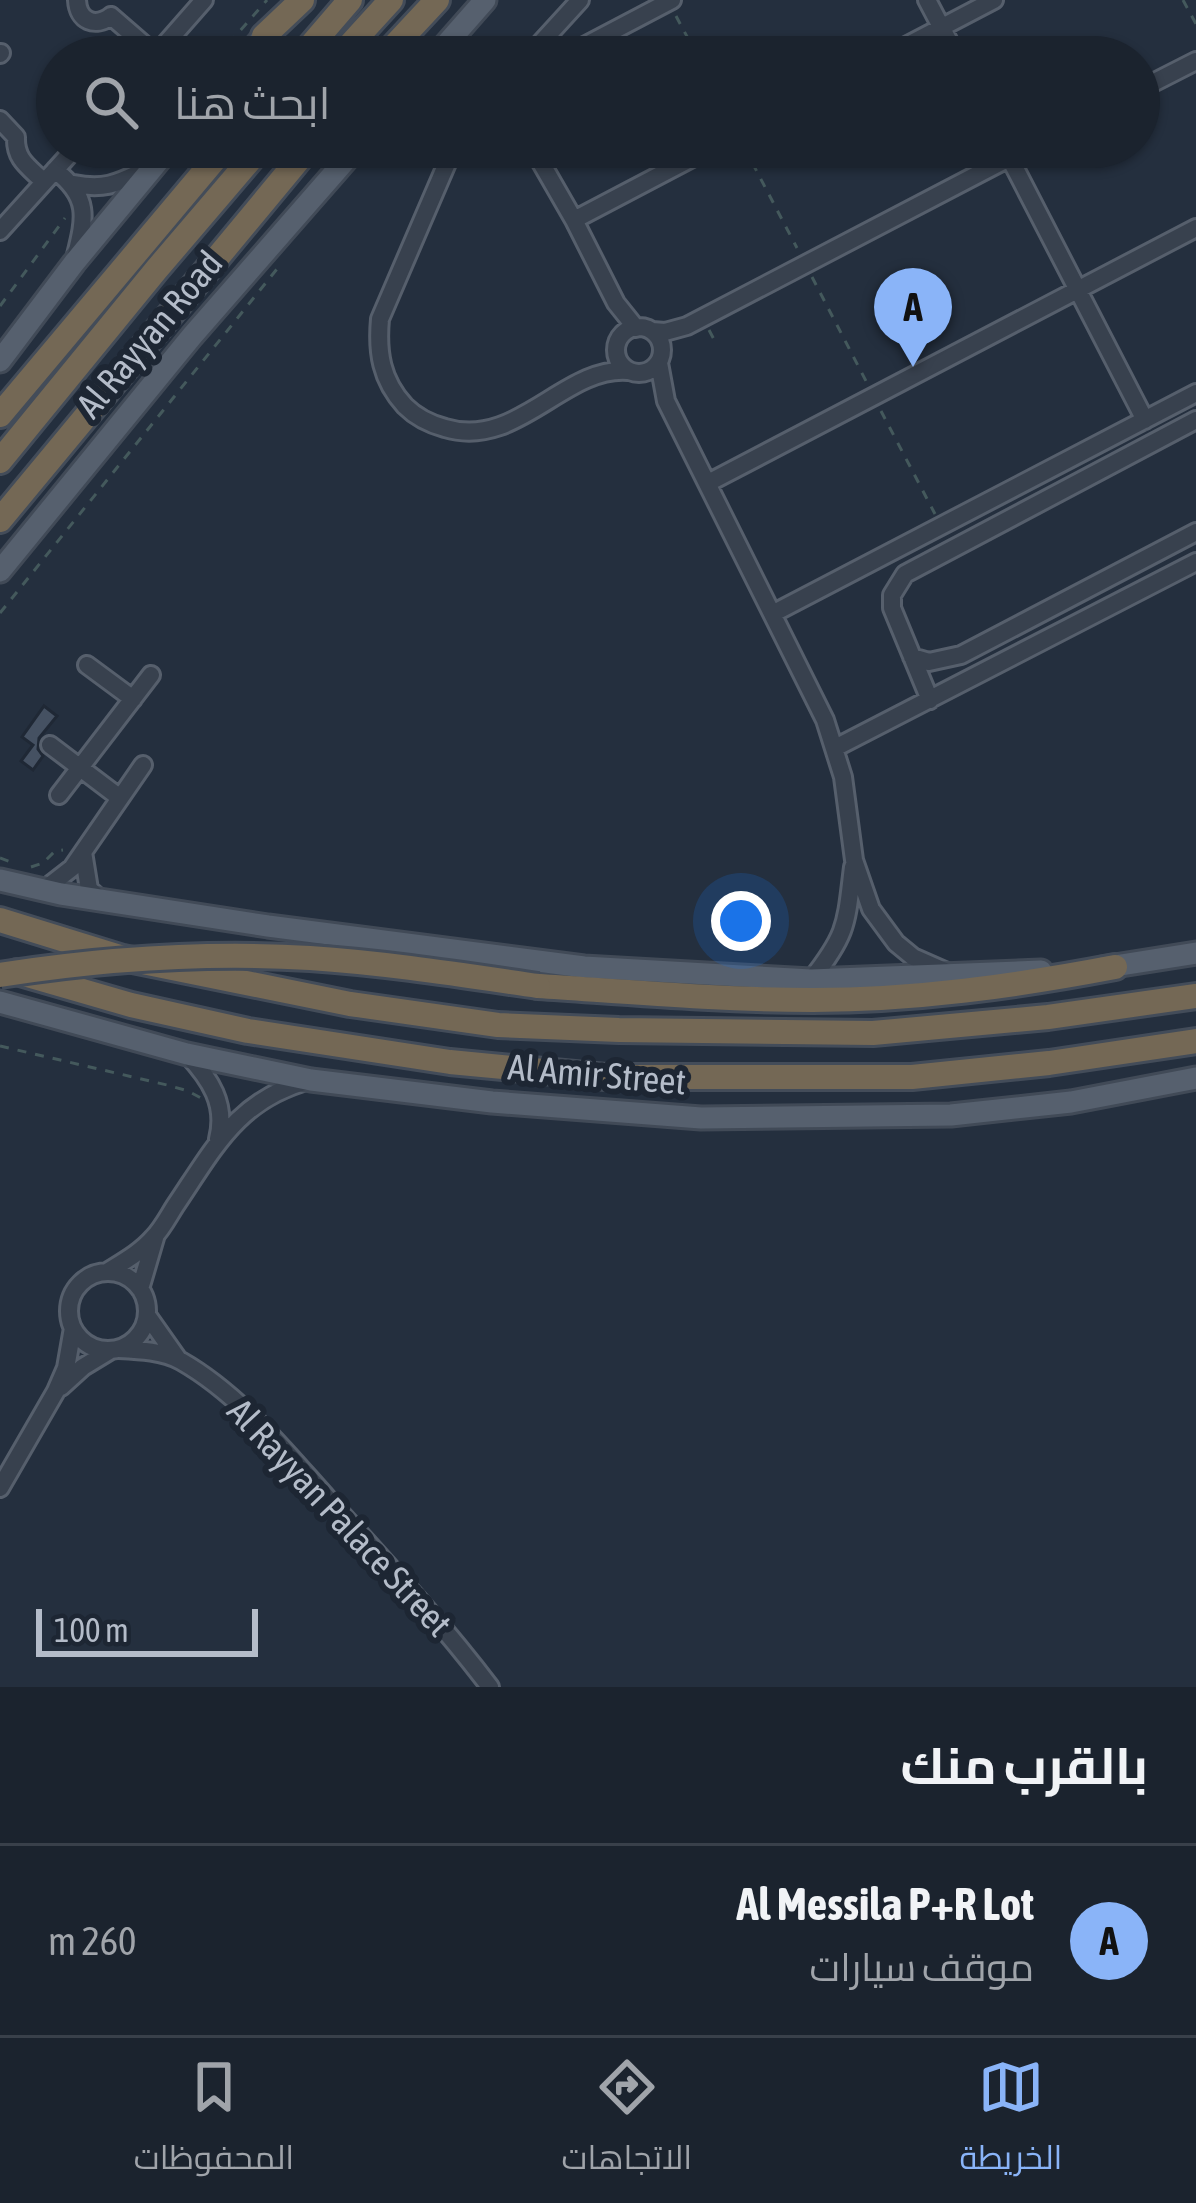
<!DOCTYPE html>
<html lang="ar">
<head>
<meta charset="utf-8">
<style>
  :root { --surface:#1b232e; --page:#282f3a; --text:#f1f3f6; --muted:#a0a4aa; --line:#39404a; --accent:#8ab4f8 }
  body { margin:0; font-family:"Asap Condensed",Cairo,sans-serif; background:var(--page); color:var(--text); direction:rtl }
  .scale { position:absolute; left:36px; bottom:30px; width:222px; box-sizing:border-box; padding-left:12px; border:6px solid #b4bcc9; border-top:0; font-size:33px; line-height:42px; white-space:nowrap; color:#b4bcc9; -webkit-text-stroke:9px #1d2633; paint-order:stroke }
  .you { position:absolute; left:741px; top:921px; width:42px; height:42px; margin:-30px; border:9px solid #fff; border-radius:50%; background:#1a73e8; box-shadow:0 0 0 18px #1a73e833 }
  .badge { display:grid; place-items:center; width:78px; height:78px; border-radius:50%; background:var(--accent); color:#111; font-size:39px; font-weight:700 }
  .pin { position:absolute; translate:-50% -99px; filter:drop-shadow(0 3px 6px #0008) }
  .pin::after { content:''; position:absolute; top:63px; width:42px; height:36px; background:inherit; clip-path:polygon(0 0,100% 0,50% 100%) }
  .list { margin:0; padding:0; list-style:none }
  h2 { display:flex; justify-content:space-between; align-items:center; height:156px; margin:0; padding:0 48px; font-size:51px }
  h2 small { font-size:39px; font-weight:400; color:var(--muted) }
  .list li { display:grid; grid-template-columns:78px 1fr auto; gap:36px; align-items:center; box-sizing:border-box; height:192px; padding:0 48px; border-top:3px solid var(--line) }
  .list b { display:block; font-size:45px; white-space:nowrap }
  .list p { margin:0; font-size:39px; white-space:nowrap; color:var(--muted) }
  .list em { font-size:39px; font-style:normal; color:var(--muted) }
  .icon { flex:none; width:66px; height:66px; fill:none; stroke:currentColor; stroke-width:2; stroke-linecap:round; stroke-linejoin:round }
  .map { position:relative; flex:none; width:1196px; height:1687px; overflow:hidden; direction:ltr }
  .search { position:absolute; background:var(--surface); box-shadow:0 3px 9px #0004; left:36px; right:36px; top:36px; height:132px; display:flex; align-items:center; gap:30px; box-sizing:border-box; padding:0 42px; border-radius:66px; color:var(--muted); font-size:45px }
  .sheet { height:348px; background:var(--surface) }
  nav { display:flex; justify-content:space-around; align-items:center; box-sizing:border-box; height:168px; border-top:3px solid var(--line); background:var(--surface); font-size:33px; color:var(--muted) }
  nav a { display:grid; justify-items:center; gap:6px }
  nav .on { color:var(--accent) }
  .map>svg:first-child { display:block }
  .building { fill:#455162; stroke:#1f2835; stroke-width:3 }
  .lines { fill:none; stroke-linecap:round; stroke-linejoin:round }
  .minor-casing { stroke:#565f6c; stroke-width:22 }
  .major-casing { stroke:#414a57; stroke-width:27 }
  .highway-casing { stroke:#434c59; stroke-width:30 }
  .path { stroke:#44595c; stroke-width:3; stroke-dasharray:9 9; stroke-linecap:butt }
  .minor { stroke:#38414e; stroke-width:16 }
  .major { stroke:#56606e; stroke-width:21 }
  .highway { stroke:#746855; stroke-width:24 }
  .highway-bridge-casing { stroke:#434c59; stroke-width:30; stroke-linecap:butt }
  .highway-bridge { stroke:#746855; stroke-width:24 }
  .labels { text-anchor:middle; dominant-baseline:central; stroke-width:12; stroke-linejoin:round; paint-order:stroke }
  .street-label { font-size:36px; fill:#b4bcc9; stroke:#1d2633 }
</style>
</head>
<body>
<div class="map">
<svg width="1196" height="1687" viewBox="0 0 1196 1687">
  <rect width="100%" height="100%" fill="#242f3e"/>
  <path class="building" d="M44 706 57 716 39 738 38 749 43 756 33 770 21 761 33 745 22 737Z"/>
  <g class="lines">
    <g class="minor-casing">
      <path id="minor" d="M77 0C78 21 95 28 111 16
        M927 0 957 57
        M111 16 156 55
        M573 52 672 0
        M0 54 1 53
        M154 57 204 0
        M528 57 580 0
        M885 57 994 0
        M1139 90 1196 61
        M0 120 16 137C15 160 29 167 44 182
        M454 147 380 319C377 352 381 380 405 406 416 417 430 424 445 428 517 450 564 366 628 371
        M532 147 574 220 616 303 636 328
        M1004 147 1145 420
        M55 170C91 198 85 218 75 259
        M74 184C108 191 121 181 152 167
        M574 220 713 147
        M0 231 76 147
        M616 350a23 23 0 1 1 46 0a23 23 0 1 1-46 0Z
        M652 331 665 332 687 326 1030 147
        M659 363 666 401 825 720 843 777 854 860 871 909 896 943 913 957 947 972
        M708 483 1196 228
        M774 613 1196 393
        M912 657 929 662 961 655 1196 532
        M87 665 133 699
        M930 700 892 608V595L905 574 1196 420
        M50 745 120 798
        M835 748 1196 562
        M59 795 151 675
        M83 852 89 889 101 900
        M45 889 72 868 143 765
        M811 980C848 933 846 924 853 867
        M187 1054C210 1079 227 1104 218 1139
        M107 1272C123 1262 141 1252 153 1238 162 1229 168 1217 175 1206 215 1147 237 1100 310 1080
        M69 1311a39 39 0 1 1 78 0a39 39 0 1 1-78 0Z
        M140 1289 155 1238
        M147 1315 178 1359
        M118 1349C139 1350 163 1351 181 1361 239 1394 284 1450 328 1499 384 1561 440 1621 490 1687
        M61 1387 83 1367 111 1350
        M0 1488 56 1391 66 1368 73 1328"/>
    </g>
    <g class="major-casing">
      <path id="major" d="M246 57 264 36
        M435 57 485 0
        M0 361 74 263 170 147
        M0 571 192 336 357 147
        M0 880 61 894 268 926 584 967 811 980 1041 971
        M1102 968 1196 953
        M0 1002 187 1054 311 1080 492 1102 701 1118 951 1115 1071 1102 1196 1078"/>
    </g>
    <g class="highway-casing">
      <path id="highway" d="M264 36 302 0
        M301 57 350 0
        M339 57 391 0
        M384 57 437 0
        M0 415 225 147
        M0 461 156 270 261 147
        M0 520 309 147
        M0 920 123 958 350 1004 498 1025 619 1030 873 1033 1048 1017 1196 996
        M17 972 131 1005 248 1031 450 1062 606 1077H912L1049 1063 1196 1041
        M538 986C630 992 721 1000 813 1000 915 1000 1015 986 1115 967"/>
    </g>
    <path class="path" d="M1183 0 1196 24
      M676 16 698 57
      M217 57 267 0
      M858 57 873 49
      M744 147 797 248
      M111 166 132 147
      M812 277 866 381
      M0 306 65 218
      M709 330 717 345
      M881 411 935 514
      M0 613 281 264
      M0 858 16 864
      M31 867 43 863 55 851 63 850
      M0 1046 167 1085 188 1091 201 1098"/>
    <use href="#minor" class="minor"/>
    <use href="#major" class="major"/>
    <use href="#highway" class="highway"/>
    <g class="highway-bridge-casing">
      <path id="highway-bridge" d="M0 975C102 959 207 952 310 958 386 963 462 975 538 986"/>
    </g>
    <use href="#highway-bridge" class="highway-bridge"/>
  </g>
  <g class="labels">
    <g class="street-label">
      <text transform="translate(149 334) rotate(-50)">Al Rayyan Road</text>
      <text transform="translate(597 1074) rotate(5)">Al Amir Street</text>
      <text transform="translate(340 1517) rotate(47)">Al Rayyan Palace Street</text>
    </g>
  </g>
</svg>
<div class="scale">100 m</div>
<div class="you"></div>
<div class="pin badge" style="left:913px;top:367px">A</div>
<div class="search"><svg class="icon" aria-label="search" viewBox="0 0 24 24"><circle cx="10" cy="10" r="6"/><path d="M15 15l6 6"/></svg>ابحث هنا</div>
</div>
<section class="sheet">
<h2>بالقرب منك<small></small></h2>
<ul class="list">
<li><span class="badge">A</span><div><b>Al Messila P+R Lot</b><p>موقف سيارات</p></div><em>260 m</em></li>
</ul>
</section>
<nav>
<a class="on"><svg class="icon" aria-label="map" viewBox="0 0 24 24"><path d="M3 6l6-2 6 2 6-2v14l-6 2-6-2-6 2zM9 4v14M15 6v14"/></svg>الخريطة</a>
<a><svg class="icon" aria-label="directions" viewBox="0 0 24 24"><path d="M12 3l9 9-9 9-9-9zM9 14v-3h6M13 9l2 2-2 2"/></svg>الاتجاهات</a>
<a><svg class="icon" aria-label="saved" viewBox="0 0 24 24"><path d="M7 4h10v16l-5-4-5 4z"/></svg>المحفوظات</a>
</nav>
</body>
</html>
